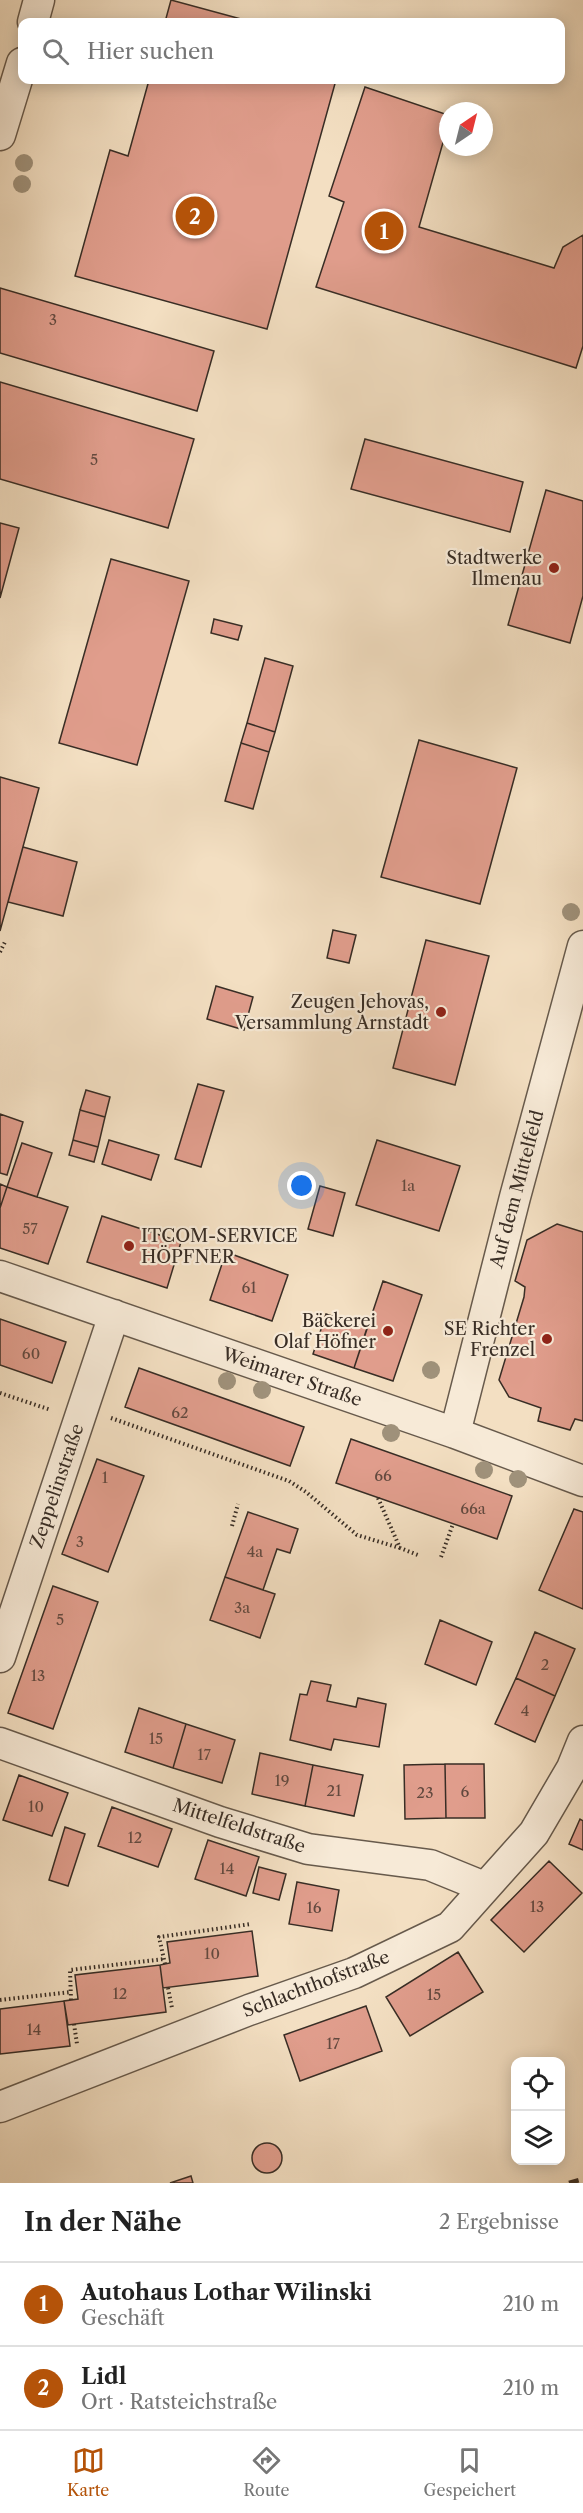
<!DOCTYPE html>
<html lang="de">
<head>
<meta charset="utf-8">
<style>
  :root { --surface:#fff; --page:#f6f6f6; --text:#222; --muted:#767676; --line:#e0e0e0; --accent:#b45309 }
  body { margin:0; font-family:"Libre Caslon Text",serif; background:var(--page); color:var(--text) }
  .controls { position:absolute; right:18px; bottom:18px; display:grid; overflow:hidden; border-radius:12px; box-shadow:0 3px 15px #0003 }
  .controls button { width:54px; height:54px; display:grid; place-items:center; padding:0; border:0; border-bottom:2px solid var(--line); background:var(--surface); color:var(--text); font:30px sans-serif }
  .compass { position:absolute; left:439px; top:102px; width:54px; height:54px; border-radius:50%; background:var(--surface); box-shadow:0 3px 15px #0003; rotate:35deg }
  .you { position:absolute; left:302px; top:1186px; width:21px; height:21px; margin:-15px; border:4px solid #fff; border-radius:50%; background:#1a73e8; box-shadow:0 0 0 9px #1a73e833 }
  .badge { display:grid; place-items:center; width:39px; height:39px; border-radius:50%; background:var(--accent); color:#fff; font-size:20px; font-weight:700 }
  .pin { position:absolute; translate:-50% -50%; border:3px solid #fff; box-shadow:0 2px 6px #0006 }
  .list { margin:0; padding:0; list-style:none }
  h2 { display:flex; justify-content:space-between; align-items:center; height:78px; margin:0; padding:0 24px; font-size:26px }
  h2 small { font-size:20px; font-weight:400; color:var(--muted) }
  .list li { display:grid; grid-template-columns:39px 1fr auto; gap:18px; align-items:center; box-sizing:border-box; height:84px; padding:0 24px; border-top:2px solid var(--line) }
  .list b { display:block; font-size:22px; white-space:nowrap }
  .list p { margin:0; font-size:20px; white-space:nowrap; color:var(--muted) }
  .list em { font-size:20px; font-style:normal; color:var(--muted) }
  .icon { flex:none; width:33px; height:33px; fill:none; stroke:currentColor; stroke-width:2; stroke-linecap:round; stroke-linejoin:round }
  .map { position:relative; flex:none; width:583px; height:2183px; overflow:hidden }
  .search { position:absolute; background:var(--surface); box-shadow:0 3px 15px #0003; left:18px; right:18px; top:18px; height:66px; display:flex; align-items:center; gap:15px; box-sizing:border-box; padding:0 21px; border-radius:12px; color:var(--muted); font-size:22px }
  .sheet { height:246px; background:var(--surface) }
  nav { display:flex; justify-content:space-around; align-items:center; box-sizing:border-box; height:84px; border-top:2px solid var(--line); background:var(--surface); font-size:16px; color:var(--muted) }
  nav a { display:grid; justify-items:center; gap:3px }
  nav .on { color:var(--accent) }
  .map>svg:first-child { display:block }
  .building { fill:#e09d8c; stroke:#382d25; stroke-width:1.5 }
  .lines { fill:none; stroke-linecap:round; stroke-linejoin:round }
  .minor-casing { stroke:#675a4c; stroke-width:33 }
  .path { stroke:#382d25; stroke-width:4; stroke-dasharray:1.5 3; stroke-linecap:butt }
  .minor { stroke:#f7ead7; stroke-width:30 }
  .rail { stroke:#382d25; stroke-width:4.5; stroke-dasharray:10 10; stroke-linecap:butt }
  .tree { fill:#9f917a }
  .poi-dot { fill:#8f2418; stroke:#f7ead7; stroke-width:2 }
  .labels { text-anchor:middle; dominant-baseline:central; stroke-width:4.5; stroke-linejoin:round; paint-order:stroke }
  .number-label { font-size:15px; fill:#62493f }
  .poi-label { font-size:18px; fill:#382d25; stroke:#f7ead7; text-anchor:end }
  .street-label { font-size:18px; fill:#382d25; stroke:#f7ead7 }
</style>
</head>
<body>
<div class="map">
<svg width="583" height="2183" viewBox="0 0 583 2183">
  <rect width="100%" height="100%" fill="#f3dfc2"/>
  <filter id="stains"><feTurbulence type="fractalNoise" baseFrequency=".00333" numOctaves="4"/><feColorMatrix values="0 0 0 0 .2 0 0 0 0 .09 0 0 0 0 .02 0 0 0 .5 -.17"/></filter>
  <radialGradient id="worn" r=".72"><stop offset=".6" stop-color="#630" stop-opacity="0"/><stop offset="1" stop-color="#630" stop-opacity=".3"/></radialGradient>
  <path class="building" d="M171 0 252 22H165Z
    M149 80H336L267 329 75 276 110 150 128 156Z
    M365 87 448 115V125L419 227 554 268 563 247 583 235V346L576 368 316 287 344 202 329 196Z
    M0 288 214 351 197 411 0 353Z
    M0 382 194 439 168 528 0 479Z
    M365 439 523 482 510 532 351 489Z
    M546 490 583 501V596L570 643 508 625Z
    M0 523 19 528 0 598Z
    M111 559 189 581 137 765 59 743Z
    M214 619 242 626 238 640 211 633Z
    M265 658 293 666 275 732 247 723Z
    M247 723 275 732 269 752 241 743Z
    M419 740 517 768 480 904 381 877Z
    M241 743 269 752 253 809 225 801Z
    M0 777 39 788 0 931Z
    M23 847 77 862 63 916 8 902Z
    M333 930 356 935 349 963 327 958Z
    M426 940 489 956 455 1085 393 1068Z
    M216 986 253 997 244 1030 207 1019Z
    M198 1084 224 1091 201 1167 175 1159Z
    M86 1090 110 1097 105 1117 80 1110Z
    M80 1110 105 1117 98 1147 73 1140Z
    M0 1114 23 1122 7 1175 0 1173Z
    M73 1140 98 1147 94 1162 69 1155Z
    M109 1140 159 1155 151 1180 102 1164Z
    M377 1140 460 1166 439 1231 356 1205Z
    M22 1143 52 1153 37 1197 7 1187Z
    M0 1184 7 1187 0 1208Z
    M320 1186 345 1193 333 1236 308 1229Z
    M7 1187 68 1207 48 1264 0 1248V1208Z
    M102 1216 181 1242 167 1288 87 1262Z
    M557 1224 583 1232V1421L575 1419 570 1430 538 1421 541 1408 509 1397 499 1380 524 1297 525 1287 515 1281 527 1240Z
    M226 1252 288 1275 272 1321 210 1300Z
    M383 1281 422 1295 393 1381 354 1368Z
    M326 1314 367 1328 354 1368 313 1354Z
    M0 1319 66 1342 52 1383 0 1365Z
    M139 1368 304 1427 290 1466 125 1407Z
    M351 1439 512 1496 497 1539 336 1483Z
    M97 1459 144 1476 108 1572 62 1554Z
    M574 1509 583 1512V1609L539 1590Z
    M248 1512 298 1529 290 1553 277 1549 263 1590 225 1577Z
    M225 1577 275 1594 260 1638 210 1620Z
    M53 1586 98 1602 53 1729 8 1713Z
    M440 1620 492 1642 476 1685 425 1664Z
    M535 1632 575 1649 555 1696 516 1678Z
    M516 1678 555 1696 535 1742 495 1724Z
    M311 1681 331 1685 327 1701 356 1707 358 1698 386 1704 379 1747 334 1739 331 1750 290 1740 300 1694 307 1695Z
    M139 1708 186 1724 173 1768 125 1752Z
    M186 1724 235 1740 222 1783 173 1768Z
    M260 1753 313 1765 305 1806 252 1794Z
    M445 1764H484L485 1818H446Z
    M445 1764 446 1818 405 1819 404 1765Z
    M313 1765 363 1775 354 1816 305 1806Z
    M19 1775 68 1793 52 1836 3 1820Z
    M112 1807 172 1829 158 1867 98 1846Z
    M580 1819 583 1821V1850L569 1844Z
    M65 1827 85 1834 68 1886 49 1880Z
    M208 1840 259 1857 246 1896 195 1879Z
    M549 1861 582 1893 524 1952 491 1920Z
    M259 1867 286 1874 279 1900 253 1893Z
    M297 1882 339 1890 332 1931 289 1924Z
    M252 1931 258 1976 163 1988 160 1965 170 1963 167 1942Z
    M458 1952 483 1992 410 2036 386 1997Z
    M160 1965 166 2012 68 2025 64 2001 78 1999 75 1975Z
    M64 2001 70 2046 0 2054V2009Z
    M366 2006 382 2051 300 2081 284 2035Z
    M252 2158a15 15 0 1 1 30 0a15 15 0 1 1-30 0Z
    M191 2176 193 2183H170Z"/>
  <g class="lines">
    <g class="minor-casing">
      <path id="minor" d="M33 22 39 0
        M0 135 22 63
        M0 1276 455 1433 583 1481
        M455 1433 515 1197 583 946
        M0 1657 114 1315
        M0 1743 220 1822 308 1849 430 1865 484 1887
        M0 2107 249 2010 354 1973 450 1927 534 1833 572 1768 583 1741"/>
    </g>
    <path class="path" d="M0 952 5 942
      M0 1393 51 1410
      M111 1418 289 1481 306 1492 357 1535 400 1548
      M378 1498 400 1548 418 1555
      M232 1526 238 1504
      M441 1557 453 1524
      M165 1964 159 1937 251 1924
      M168 1988 172 2008
      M0 2000 71 1992
      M71 2000 70 1970 164 1959
      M74 2024 77 2044"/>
    <use href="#minor" class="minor"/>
    <path class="rail" d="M569 2183 583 2179"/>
  </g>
  <g class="tree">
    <circle cx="24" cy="163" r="9"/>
    <circle cx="22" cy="184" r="9"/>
    <circle cx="571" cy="912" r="9"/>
    <circle cx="431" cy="1370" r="9"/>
    <circle cx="227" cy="1381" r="9"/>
    <circle cx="262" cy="1390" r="9"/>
    <circle cx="391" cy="1433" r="9"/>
    <circle cx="484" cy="1470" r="9"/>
    <circle cx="518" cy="1479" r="9"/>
  </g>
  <g class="poi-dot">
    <circle cx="554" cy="568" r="6"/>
    <circle cx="441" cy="1012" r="6"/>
    <circle cx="129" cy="1246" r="6"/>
    <circle cx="388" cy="1331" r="6"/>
    <circle cx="547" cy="1339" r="6"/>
  </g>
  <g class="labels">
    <g class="number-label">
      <text x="53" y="319">3</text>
      <text x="94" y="459">5</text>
      <text x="408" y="1185">1a</text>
      <text x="30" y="1228">57</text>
      <text x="249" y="1287">61</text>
      <text x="31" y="1353">60</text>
      <text x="180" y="1412">62</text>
      <text x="383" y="1475">66</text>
      <text x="105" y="1477">1</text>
      <text x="473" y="1508">66a</text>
      <text x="80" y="1541">3</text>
      <text x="255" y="1551">4a</text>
      <text x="242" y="1607">3a</text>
      <text x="60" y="1619">5</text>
      <text x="545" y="1664">2</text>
      <text x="38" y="1675">13</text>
      <text x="525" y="1710">4</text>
      <text x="156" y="1738">15</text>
      <text x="204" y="1754">17</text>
      <text x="282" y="1780">19</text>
      <text x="334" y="1790">21</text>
      <text x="465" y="1791">6</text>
      <text x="425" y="1792">23</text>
      <text x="36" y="1806">10</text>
      <text x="135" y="1837">12</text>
      <text x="227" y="1868">14</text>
      <text x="537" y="1906">13</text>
      <text x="314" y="1907">16</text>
      <text x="212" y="1953">10</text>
      <text x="120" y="1993">12</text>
      <text x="434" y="1994">15</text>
      <text x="34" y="2029">14</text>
      <text x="333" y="2043">17</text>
    </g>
    <g class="poi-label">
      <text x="542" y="558">Stadtwerke<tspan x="542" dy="21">Ilmenau</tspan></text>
      <text x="429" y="1002">Zeugen Jehovas,<tspan x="429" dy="21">Versammlung Arnstadt</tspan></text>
      <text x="141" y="1236" text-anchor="start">ITCOM-SERVICE<tspan x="141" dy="21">HÖPFNER</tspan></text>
      <text x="376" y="1321">Bäckerei<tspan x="376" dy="21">Olaf Höfner</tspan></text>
      <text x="535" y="1329">SE Richter<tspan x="535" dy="21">Frenzel</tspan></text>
    </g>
    <g class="street-label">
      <text transform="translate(517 1189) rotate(-75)">Auf dem Mittelfeld</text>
      <text transform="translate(292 1377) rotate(19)">Weimarer Straße</text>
      <text transform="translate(57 1486) rotate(-71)">Zeppelinstraße</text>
      <text transform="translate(239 1826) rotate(18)">Mittelfeldstraße</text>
      <text transform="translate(316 1984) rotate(-21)">Schlachthofstraße</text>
    </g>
  </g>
  <rect width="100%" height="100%" filter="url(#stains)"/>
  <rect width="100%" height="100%" fill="url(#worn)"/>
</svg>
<div class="controls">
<button><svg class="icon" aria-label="locate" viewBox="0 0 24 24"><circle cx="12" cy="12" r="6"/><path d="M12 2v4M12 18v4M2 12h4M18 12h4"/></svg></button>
<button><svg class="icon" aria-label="layers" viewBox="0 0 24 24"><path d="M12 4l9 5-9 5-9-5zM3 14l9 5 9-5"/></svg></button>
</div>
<svg class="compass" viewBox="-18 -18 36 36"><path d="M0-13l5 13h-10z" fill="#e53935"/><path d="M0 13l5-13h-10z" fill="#767676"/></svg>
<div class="you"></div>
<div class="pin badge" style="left:384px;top:231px">1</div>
<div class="pin badge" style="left:195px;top:216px">2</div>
<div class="search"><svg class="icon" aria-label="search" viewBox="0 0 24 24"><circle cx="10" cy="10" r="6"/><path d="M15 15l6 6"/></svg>Hier suchen</div>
</div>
<section class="sheet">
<h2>In der Nähe<small>2 Ergebnisse</small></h2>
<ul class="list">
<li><span class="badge">1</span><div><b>Autohaus Lothar Wilinski</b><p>Geschäft</p></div><em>210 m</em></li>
<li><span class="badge">2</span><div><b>Lidl</b><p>Ort · Ratsteichstraße</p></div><em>210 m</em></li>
</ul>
</section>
<nav>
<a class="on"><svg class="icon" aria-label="map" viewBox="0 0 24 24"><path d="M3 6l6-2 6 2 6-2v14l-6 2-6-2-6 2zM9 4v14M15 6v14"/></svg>Karte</a>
<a><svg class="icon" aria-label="directions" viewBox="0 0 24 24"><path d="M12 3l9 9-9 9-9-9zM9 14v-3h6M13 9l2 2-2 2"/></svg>Route</a>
<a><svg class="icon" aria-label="saved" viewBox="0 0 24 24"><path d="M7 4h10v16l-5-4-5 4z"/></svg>Gespeichert</a>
</nav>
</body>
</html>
